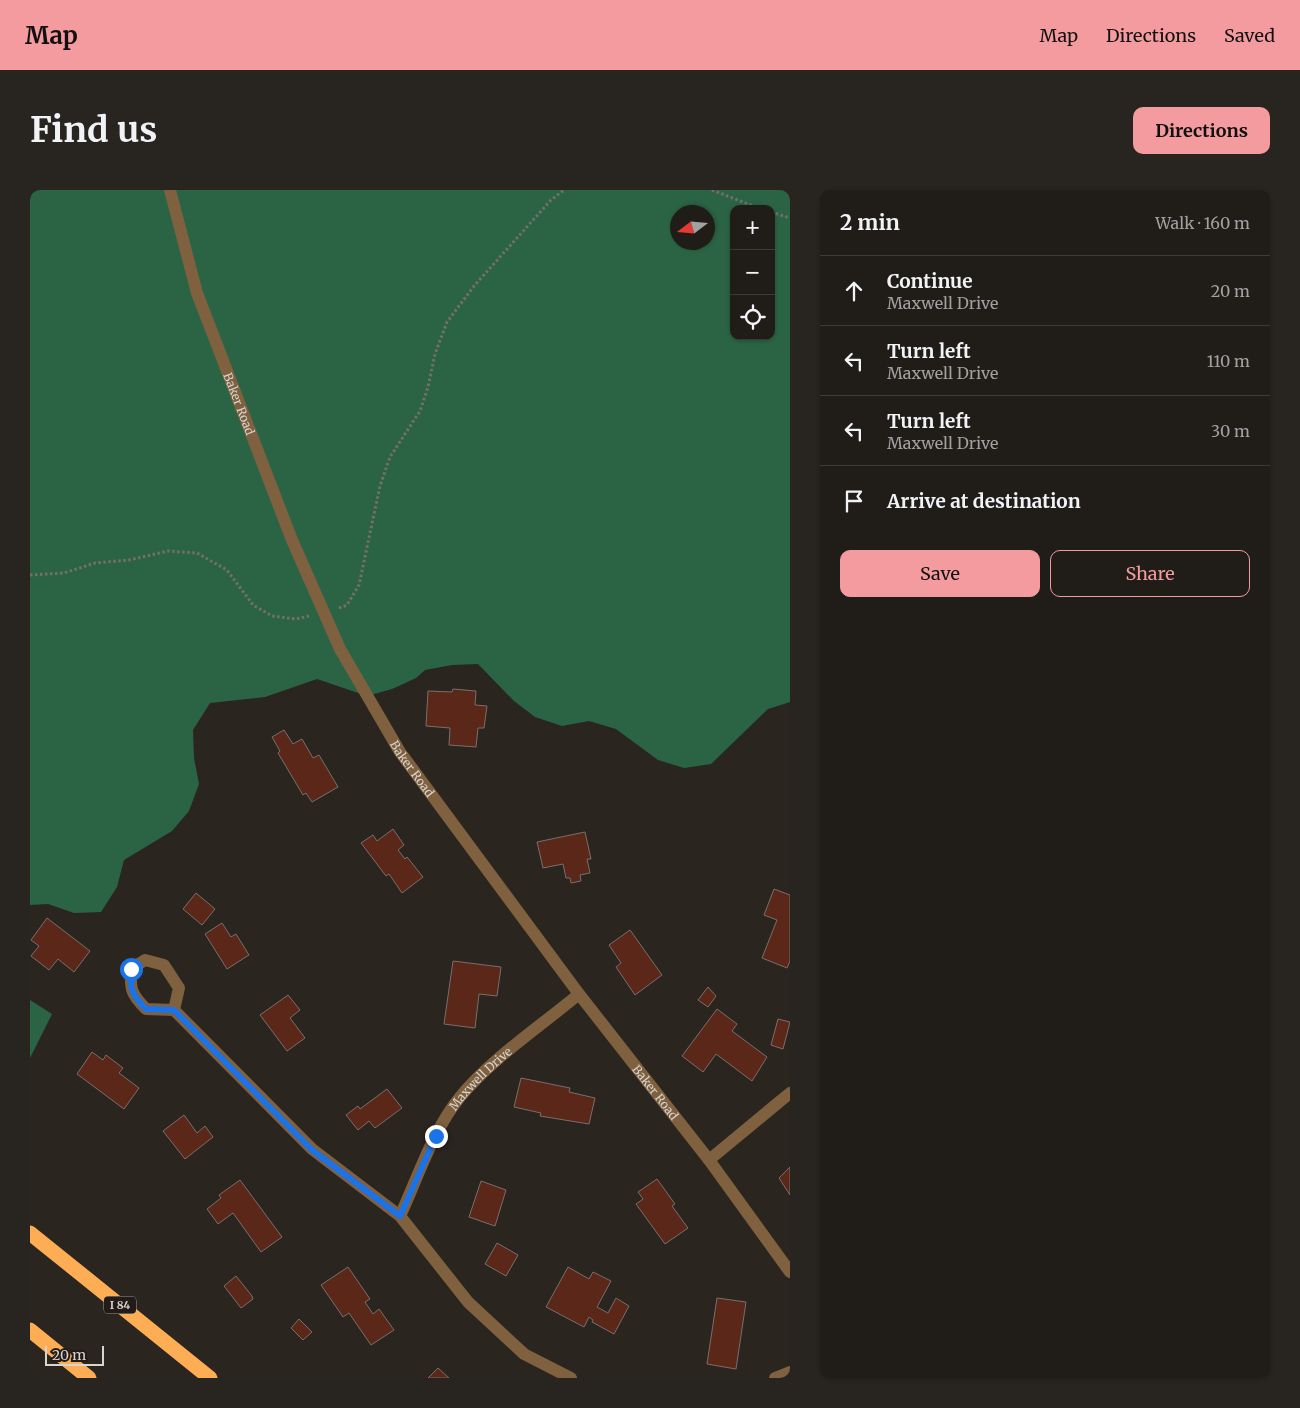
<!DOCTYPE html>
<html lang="en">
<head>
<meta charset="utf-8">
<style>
  :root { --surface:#201c18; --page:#282521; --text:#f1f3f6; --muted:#a2a1a2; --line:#3d3a37; --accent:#f49b9f }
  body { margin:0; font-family:Merriweather,serif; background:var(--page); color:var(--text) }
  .controls { position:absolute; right:15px; top:15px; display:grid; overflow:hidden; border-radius:10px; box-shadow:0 1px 4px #0004 }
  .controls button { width:45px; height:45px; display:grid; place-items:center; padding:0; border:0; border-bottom:1px solid var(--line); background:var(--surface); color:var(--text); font:25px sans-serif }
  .compass { position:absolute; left:640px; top:15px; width:45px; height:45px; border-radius:50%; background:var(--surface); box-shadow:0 1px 4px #0004; rotate:254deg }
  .scale { position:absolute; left:15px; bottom:12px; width:59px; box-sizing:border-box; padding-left:5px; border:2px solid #d8d4d0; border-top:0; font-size:14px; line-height:18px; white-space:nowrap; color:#d8d4d0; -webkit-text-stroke:4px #221b17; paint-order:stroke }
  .stop { position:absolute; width:15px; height:15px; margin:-11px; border:4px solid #1a73e8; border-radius:50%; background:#fff }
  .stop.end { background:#1a73e8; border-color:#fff; box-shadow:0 1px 5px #0008 }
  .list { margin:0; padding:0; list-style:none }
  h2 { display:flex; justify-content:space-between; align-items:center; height:65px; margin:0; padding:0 20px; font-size:21px }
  h2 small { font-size:16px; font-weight:400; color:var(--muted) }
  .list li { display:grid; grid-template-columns:32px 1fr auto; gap:15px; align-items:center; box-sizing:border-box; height:70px; padding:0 20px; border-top:1px solid var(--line) }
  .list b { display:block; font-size:19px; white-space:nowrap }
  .list p { margin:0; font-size:16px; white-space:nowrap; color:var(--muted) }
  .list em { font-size:16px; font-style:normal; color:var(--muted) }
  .actions { display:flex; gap:10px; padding:15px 20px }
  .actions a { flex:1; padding:11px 0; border:1px solid var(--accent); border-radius:10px; text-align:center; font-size:18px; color:var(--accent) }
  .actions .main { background:var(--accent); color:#111 }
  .icon { flex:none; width:28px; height:28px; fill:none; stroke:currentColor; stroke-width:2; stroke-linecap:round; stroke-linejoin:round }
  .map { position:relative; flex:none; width:760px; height:1188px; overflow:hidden; border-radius:10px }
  header { display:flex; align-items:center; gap:30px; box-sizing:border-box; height:70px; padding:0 25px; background:var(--accent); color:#111 }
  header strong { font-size:24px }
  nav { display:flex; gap:28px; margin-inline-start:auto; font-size:18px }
  .intro { display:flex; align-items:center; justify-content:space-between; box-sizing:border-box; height:120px; padding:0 30px }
  h1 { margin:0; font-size:35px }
  .button { padding:12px 22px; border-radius:10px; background:var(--accent); color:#111; font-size:18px; font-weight:700 }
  main { display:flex; gap:30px; padding:0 30px }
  aside { flex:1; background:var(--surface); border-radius:10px; box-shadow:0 1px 4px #0004 }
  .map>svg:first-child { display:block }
  .forest { fill:#2b6444; fill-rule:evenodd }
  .building { fill:#5a2718; stroke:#796f6c }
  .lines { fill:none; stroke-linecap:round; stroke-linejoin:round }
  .path { stroke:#746f6b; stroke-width:3; stroke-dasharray:2.5 2.5; stroke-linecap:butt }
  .minor { stroke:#7f603f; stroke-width:12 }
  .highway { stroke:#fdae54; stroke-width:15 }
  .route { stroke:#1a73e8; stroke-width:6 }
  .labels { text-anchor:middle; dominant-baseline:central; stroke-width:4; stroke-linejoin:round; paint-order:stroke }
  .shield { fill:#221b17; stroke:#a19c98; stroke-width:1 }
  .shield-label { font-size:11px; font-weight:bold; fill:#d8d4d0 }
  .street-label { font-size:12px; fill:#d8d4d0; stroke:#221b17 }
</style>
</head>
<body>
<header>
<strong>Map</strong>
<nav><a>Map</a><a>Directions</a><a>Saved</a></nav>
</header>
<div class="intro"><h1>Find us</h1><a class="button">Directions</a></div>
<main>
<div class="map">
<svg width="760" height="1188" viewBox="0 0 760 1188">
  <rect width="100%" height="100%" fill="#2b2520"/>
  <path class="forest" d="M0 0H760V512L738 519 681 574 654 578 628 570 586 539 559 531 532 536 505 527 484 511 448 474 422 475 395 480 386 488 362 499 337 506 287 489 235 507 180 513 163 540 164 568 169 594 159 621 142 641 94 670 87 697 71 722 44 723 18 714 0 715ZM704 19H741V146H704ZM648 22H678V52H648Z
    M0 810 22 824 0 868Z"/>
  <path class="building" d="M423 499 446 501 445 515 457 516 454 538H448L446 557 419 555 420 538 396 536 398 501 422 502Z
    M254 540 263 554 272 549 283 568 289 565 308 597 282 612 276 603 273 605 248 563 250 561 242 547Z
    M363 639 374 655 368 660 375 669 377 667 393 687 372 703 359 684 356 686 331 653 343 645 347 651Z
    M555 642 561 669H557L560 683 550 685 551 691 541 693 540 688H536L533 674 513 678 507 652Z
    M744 699 760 705V771L757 778 732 768 747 730 734 725Z
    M166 703 185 719 172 735 153 719Z
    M17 728 60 761 44 782 28 769 19 780 1 766 9 756 1 750Z
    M192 733 201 747 206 744 219 765 197 779 175 744Z
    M600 740 632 785 605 805 586 777 591 773 579 755Z
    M423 771 471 777 467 806 449 804 445 838 414 834Z
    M678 797 686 806 678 817 668 810Z
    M258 805 270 820 260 828 275 848 257 861 230 825Z
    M687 819 707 834 702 841 737 867 722 891 686 864 673 882 652 866Z
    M748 829 760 832 753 859 741 855Z
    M62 862 73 870 76 865 93 878 89 883 109 898 94 919 47 884Z
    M491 888 540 898 539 902 565 908 559 934 510 926 511 923 484 917Z
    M357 899 372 918 345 938 339 931 328 940 316 925 328 916 330 919Z
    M154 925 167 943 175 936 183 947 155 969 133 941Z
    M760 977V1005L749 988Z
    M627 989 645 1014 642 1016 658 1038 635 1054 606 1014 613 1009 608 1002Z
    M210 990 252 1047 231 1062 203 1023 188 1034 177 1019 191 1008 189 1005Z
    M451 991 476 1000 465 1036 439 1027Z
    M467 1053 488 1065 476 1086 455 1074Z
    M318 1077 340 1109 335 1112 343 1124 349 1119 364 1140 341 1155 319 1123 313 1127 291 1095Z
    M538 1077 559 1089 563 1082 581 1091 567 1117 578 1123 586 1108 599 1116 584 1144 562 1132 563 1130 559 1127 554 1137 516 1117Z
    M206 1086 222 1106 223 1109 211 1118 194 1096Z
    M687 1108 716 1112 706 1179 677 1174Z
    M269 1129 282 1142 273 1150 261 1138Z
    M408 1178 419 1188H398Z"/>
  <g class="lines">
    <path class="path" d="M682 0 731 19
      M741 22 760 28
      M0 385 34 383 65 373 99 370 138 361 167 363 197 380 223 415 242 426 266 429 279 426
      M309 418 317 415 329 395 350 296 360 267 390 221 398 197 405 164 417 132 444 96 521 10 534 0"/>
    <g class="minor">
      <path id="s1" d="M140 0 167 103 262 350 310 459 370 562 549 804 679 970 760 1082"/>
      <path d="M144 820 149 798 134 775 115 770 101 779C100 799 101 804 116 819L144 820 282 959 370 1026 438 1112 494 1164 541 1188"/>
      <path d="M679 970 760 903"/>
      <path id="s2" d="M370 1026C388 987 403 940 430 907 461 869 512 835 549 804"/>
      <path d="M745 1188 760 1182"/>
    </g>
    <path class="highway" d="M0 1043 180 1188
      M0 1140 59 1188"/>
  </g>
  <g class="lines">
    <path class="route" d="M101 779C100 799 101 804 116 819L144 820 282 960 370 1026 406 946"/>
  </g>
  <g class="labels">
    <rect class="shield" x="74" y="1106.5" width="32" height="17" rx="4"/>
    <g class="shield-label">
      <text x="90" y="1115">I 84</text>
    </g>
    <g class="street-label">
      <text stroke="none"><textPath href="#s1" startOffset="225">Baker Road</textPath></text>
      <text stroke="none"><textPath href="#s1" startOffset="630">Baker Road</textPath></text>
      <text stroke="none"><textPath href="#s2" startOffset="161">Maxwell Drive</textPath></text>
      <text stroke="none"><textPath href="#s1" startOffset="1035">Baker Road</textPath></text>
    </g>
  </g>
</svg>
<div class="controls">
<button>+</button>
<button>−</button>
<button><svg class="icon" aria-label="locate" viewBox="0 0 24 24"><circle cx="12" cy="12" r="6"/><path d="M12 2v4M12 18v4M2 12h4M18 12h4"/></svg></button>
</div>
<svg class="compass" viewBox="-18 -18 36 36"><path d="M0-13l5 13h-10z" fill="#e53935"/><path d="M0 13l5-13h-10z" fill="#a2a1a2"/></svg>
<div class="scale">20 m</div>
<div class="stop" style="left:101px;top:779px"></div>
<div class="stop end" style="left:406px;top:946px"></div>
</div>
<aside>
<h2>2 min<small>Walk · 160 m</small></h2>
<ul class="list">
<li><svg class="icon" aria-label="ahead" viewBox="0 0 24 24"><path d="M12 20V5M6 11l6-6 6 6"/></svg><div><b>Continue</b><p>Maxwell Drive</p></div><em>20 m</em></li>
<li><svg class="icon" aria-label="left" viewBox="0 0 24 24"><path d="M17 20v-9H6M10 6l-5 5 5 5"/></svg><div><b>Turn left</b><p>Maxwell Drive</p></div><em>110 m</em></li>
<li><svg class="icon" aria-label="left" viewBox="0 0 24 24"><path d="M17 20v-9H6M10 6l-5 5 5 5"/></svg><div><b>Turn left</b><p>Maxwell Drive</p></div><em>30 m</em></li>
<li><svg class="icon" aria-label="arrive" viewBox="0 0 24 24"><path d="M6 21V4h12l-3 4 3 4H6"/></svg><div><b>Arrive at destination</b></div></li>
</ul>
<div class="actions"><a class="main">Save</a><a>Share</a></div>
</aside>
</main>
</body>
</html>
